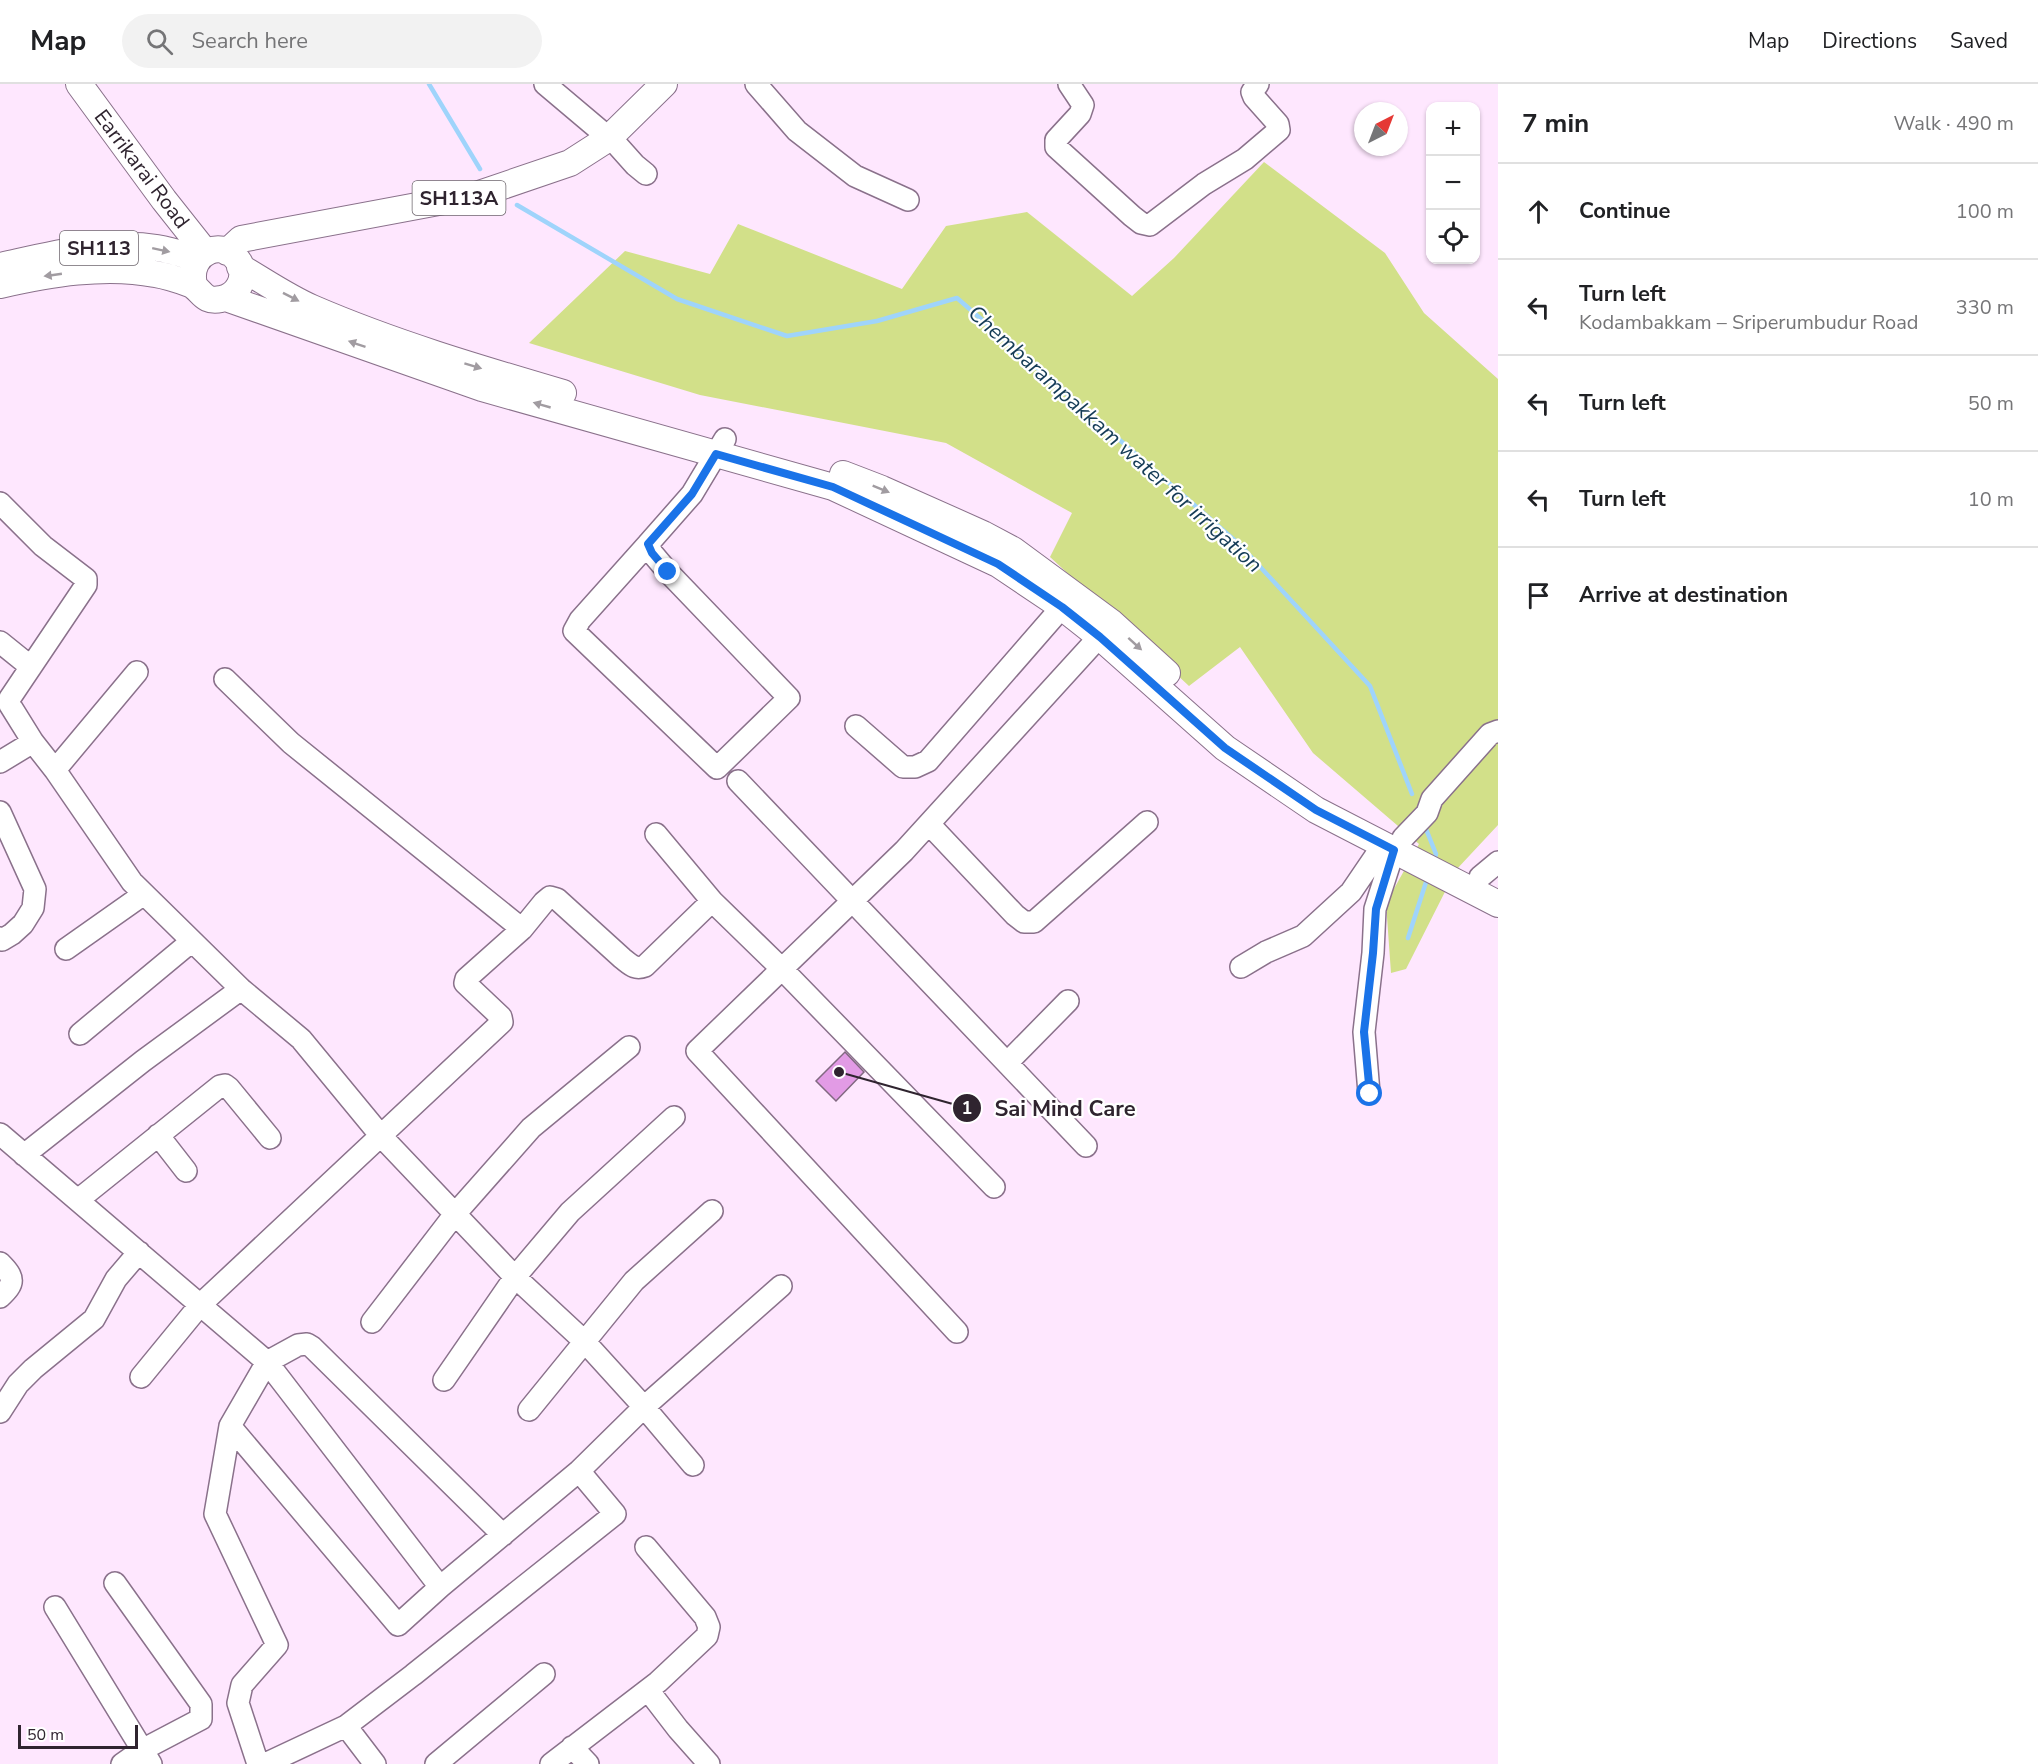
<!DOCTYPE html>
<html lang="en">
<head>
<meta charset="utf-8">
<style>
  :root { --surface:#fff; --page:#f2f2f2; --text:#202124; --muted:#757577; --line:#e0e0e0 }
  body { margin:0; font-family:"Nunito Sans",sans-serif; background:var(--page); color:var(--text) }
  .controls { position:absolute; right:18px; top:18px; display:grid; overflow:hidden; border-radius:12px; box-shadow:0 2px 4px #0004 }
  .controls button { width:54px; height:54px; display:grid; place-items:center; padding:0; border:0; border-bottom:2px solid var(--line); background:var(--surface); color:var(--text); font:30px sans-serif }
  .compass { position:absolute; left:1354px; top:18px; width:54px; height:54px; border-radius:50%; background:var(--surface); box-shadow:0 2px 4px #0004; rotate:42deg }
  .scale { position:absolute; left:18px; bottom:15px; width:120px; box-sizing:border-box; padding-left:6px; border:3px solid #2f242f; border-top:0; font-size:16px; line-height:21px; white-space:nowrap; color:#2f242f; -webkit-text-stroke:4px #fff; paint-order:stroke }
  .stop { position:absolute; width:18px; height:18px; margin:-14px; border:4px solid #1a73e8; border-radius:50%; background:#fff }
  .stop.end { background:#1a73e8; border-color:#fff; box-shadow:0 2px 6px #0008 }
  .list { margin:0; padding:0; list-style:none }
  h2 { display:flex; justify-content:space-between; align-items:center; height:78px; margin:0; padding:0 24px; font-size:26px }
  h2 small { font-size:20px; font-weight:400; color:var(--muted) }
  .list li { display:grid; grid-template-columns:39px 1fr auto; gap:18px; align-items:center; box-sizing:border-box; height:96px; padding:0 24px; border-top:2px solid var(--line) }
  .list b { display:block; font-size:22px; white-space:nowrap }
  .list p { margin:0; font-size:20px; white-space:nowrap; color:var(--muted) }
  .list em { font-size:20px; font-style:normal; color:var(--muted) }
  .icon { flex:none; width:33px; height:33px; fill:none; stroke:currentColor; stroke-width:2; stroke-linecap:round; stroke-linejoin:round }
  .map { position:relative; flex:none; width:1498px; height:1680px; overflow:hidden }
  header { display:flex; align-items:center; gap:36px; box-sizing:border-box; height:84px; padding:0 30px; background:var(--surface); border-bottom:2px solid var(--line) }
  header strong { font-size:28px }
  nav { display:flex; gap:33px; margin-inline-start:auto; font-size:21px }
  .search { width:420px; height:54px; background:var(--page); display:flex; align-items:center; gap:15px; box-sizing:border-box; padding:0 21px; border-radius:33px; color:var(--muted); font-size:22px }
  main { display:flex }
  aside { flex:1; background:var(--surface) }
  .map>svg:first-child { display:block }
  .green { fill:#d2e089 }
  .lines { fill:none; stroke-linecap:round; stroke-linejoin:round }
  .stream { stroke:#9fd4fb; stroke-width:4.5 }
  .building { fill:#e29be5; stroke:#816881; stroke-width:1.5 }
  .minor-casing { stroke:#8a718b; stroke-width:24 }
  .major-casing { stroke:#8a718b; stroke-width:28 }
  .minor { stroke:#fff; stroke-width:21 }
  .major { stroke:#fff; stroke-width:26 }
  .oneway { fill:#a19ca1 }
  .route { stroke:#1a73e8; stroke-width:8 }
  .labels { text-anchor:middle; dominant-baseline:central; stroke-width:4.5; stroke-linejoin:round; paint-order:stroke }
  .shield { fill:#fff; stroke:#6d666d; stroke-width:1.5 }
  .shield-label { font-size:20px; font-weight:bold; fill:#2f242f }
  .street-label { font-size:21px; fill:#2f242f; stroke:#fff }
  .water-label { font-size:22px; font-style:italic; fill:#153c56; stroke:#fff }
  .leader { fill:none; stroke:#2f242f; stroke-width:2 }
  .callout-dot { fill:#2f242f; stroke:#fff; stroke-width:2 }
  .mark-label { font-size:18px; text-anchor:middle; font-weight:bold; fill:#fff }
  .callout-label { font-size:22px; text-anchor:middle; font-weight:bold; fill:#2f242f; stroke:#fff; stroke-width:4.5; stroke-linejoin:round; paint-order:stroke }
</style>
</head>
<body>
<header>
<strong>Map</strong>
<div class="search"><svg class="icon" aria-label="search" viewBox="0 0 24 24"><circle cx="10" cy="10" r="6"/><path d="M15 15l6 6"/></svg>Search here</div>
<nav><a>Map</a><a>Directions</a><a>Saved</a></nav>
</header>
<main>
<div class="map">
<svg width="1498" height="1680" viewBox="0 0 1498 1680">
  <rect width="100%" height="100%" fill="#fee7fe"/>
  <path class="green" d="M1264 78 1385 169 1424 229 1498 295V741L1456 786 1406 885 1391 889 1386 819 1419 760 1313 669 1240 563 1189 602 1050 473 1072 429 946 359 700 311 529 259 625 167 710 190 738 140 902 205 946 142 1027 128 1132 212 1174 174Z"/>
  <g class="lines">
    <path class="stream" d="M429 0 480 85
      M517 121 677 215 787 252 877 237 957 214 1240 461 1370 602 1412 710
      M1426 745 1436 770 1433 779
      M1408 854 1428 792"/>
  </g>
  <path class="building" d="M845 968 864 988 836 1017 816 997Z"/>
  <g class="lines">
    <g class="minor-casing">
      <path id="minor" d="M545 0 609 54
        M756 0 797 47 855 92 908 116
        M1069 0 1083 21 1080 30 1056 56V63L1132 132 1141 139 1150 141 1204 100 1245 75 1279 46 1278 40 1254 13 1252 8 1258 0
        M610 53 635 81 646 90
        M0 419 43 462 86 495V501L10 614V621L33 658 55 686 132 798 241 905 301 955 381 1052 515 1193 584 1257 644 1323 693 1381
        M648 460 580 536 574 547 717 684 789 614 668 488 652 469 648 460 692 410 725 355
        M0 558 31 583
        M225 595 291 659 522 845
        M856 642 903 683H915L928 677 1062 523
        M0 678 33 658
        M55 686 137 588
        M738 697 1086 1062
        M0 728 35 805 33 824 23 840 12 850 2 856 0 854
        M929 740 1015 831 1024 838H1034L1147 738
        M656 750 712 817
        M1403 754 1427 729 1432 715 1490 650 1498 647
        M1480 793 1498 778
        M66 865 144 810
        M1241 883 1266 868 1303 852 1351 808 1383 761
        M80 950 192 857
        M1007 979 1068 917
        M1369 1009 1364 948 1373 869 1375 825 1394 766
        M0 1050 267 1278 440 1503
        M158 1051 186 1087
        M24 1071 143 977 241 905
        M78 1116 220 1002 225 1001 229 1004 270 1054
        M0 1179C15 1194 15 1199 0 1213
        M372 1238 455 1130 531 1044 629 963
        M957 1248 697 967 904 767 1110 541
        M141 1293 200 1221 502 938 501 933 465 899 466 895 522 845 544 818 550 813 557 815 622 874C631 881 635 886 645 882L712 817 783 886 994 1103
        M444 1296 515 1193 570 1128 674 1033
        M529 1326 634 1197 712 1127
        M0 1328 18 1300 33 1285 94 1235 116 1195 139 1168
        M230 1342 398 1541 440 1503 579 1387 644 1323 781 1202
        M115 1499 201 1620V1635L142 1666 122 1680
        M55 1523 151 1680
        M648 1606 678 1645 709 1680
        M346 1642 375 1680
        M572 1663 588 1680
        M258 1680 238 1619 242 1601 277 1561 215 1430 230 1342 267 1278 298 1261 307 1260 312 1263 503 1451
        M265 1680 346 1642 413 1591 615 1430 579 1387
        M436 1680 544 1590
        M551 1680 658 1598 707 1552 709 1543 705 1533 646 1463"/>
    </g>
    <g class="major-casing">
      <path id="major" d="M79 0 164 116 206 169
        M227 168 241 155 476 111 570 79 609 54 664 0
        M0 182C50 171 105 156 157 164 171 166 185 171 198 175
        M240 183C264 197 287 213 312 224 393 259 478 284 563 309
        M0 201C49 190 105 180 155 190 167 192 179 196 190 200 202 205 202 219 221 215 237 212 247 195 240 180 226 152 186 167 194 201
        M226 214 482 304 833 403 998 480 1062 523 1100 553 1225 664 1316 726 1498 820
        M843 390 882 405 983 450 1013 466 1112 539 1167 589"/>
    </g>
    <use href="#minor" class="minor"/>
    <use href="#major" class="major"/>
  </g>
  <defs><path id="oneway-solid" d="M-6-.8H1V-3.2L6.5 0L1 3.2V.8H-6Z" transform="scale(1.5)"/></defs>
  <g class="oneway">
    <use href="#oneway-solid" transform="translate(161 166) rotate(12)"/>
    <use href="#oneway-solid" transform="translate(53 191) rotate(172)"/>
    <use href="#oneway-solid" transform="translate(291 213) rotate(27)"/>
    <use href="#oneway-solid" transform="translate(357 260) rotate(-161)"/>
    <use href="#oneway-solid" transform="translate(473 282) rotate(17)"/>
    <use href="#oneway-solid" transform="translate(542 321) rotate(-164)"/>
    <use href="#oneway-solid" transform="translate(881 405) rotate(22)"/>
    <use href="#oneway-solid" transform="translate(1135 560) rotate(42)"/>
  </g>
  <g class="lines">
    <path class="route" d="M668 488 652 469 648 460 692 410 716 370 833 403 998 480 1062 523 1100 553 1225 664 1316 726 1394 766 1376 825 1373 869 1364 948 1370 1010"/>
  </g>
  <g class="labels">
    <g class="shield">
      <rect x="412.5" y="97" width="93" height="34" rx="4.5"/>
      <rect x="60" y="147" width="78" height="34" rx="4.5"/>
    </g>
    <g class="shield-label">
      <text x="459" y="114">SH113A</text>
      <text x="99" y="164">SH113</text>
    </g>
    <g class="street-label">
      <text transform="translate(142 85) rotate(53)">Earrikarai Road</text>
    </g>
    <g class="water-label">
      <text transform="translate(1115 355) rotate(42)">Chembarampakkam water for irrigation</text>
    </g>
  </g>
  <path class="leader" d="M839 988L967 1024"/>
  <g class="callout-dot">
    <circle cx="839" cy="988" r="6"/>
    <circle cx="967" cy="1024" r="15"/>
  </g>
  <g class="mark-label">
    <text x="967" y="1030">1</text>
  </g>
  <g class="callout-label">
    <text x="1065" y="1032">Sai Mind Care</text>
  </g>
</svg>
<div class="controls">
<button>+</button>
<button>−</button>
<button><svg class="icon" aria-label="locate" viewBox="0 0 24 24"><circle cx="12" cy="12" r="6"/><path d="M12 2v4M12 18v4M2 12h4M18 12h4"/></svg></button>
</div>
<svg class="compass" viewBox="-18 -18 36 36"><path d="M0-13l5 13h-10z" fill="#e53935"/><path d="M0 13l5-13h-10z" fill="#757577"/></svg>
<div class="scale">50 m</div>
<div class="stop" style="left:1370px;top:1010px"></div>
<div class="stop end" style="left:668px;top:488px"></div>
</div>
<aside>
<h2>7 min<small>Walk · 490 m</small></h2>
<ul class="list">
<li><svg class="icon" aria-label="ahead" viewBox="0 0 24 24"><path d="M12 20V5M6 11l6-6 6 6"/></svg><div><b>Continue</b></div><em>100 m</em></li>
<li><svg class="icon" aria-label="left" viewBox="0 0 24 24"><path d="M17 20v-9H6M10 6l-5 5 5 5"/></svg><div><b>Turn left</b><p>Kodambakkam – Sriperumbudur Road</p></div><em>330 m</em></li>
<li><svg class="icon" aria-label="left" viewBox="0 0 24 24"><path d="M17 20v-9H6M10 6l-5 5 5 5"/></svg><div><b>Turn left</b></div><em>50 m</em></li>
<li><svg class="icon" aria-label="left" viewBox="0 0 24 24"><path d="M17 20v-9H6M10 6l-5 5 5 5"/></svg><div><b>Turn left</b></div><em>10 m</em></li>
<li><svg class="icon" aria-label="arrive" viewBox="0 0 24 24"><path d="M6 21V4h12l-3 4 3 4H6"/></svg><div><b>Arrive at destination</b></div></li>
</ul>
</aside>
</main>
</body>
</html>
